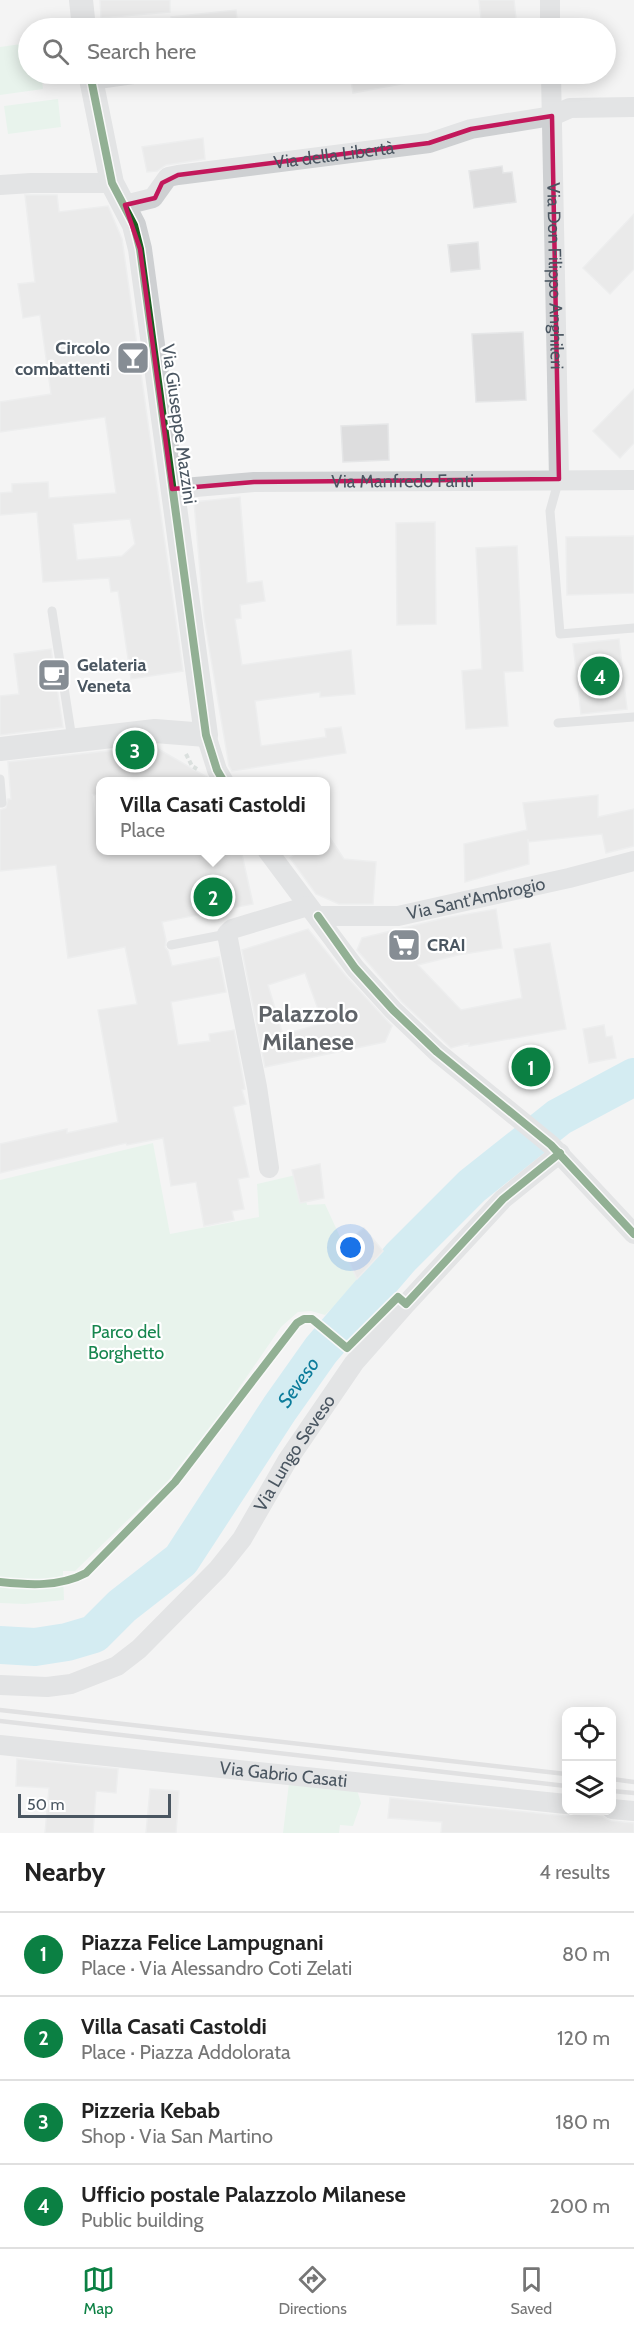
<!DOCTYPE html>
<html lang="en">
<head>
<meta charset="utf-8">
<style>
  :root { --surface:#fff; --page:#f2f2f2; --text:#222; --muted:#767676; --line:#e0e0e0; --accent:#0b8043 }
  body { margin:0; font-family:Cabin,sans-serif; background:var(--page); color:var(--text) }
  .controls { position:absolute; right:18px; bottom:18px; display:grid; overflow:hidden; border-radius:12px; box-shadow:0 3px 15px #0003 }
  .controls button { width:54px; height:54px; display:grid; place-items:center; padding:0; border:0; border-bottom:2px solid var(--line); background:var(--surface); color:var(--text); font:30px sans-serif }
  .scale { position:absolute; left:18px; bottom:15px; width:153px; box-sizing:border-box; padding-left:6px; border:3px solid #4a5661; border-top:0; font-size:16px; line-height:21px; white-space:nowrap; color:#4a5661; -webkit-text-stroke:4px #fff; paint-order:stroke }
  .you { position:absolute; left:351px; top:1248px; width:21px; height:21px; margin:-15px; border:4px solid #fff; border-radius:50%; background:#1a73e8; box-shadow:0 0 0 9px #1a73e833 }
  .badge { display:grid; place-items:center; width:39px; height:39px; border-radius:50%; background:var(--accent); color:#fff; font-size:20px; font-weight:700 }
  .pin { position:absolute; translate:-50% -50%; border:3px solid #fff; box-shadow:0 2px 6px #0006 }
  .popup { position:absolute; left:96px; top:777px; width:234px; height:78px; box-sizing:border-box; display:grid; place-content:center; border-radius:12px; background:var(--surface); filter:drop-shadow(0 2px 4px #0005); font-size:20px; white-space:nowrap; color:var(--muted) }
  .popup b { font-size:22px; color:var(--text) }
  .popup::after { content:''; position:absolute; left:50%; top:100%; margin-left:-12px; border:12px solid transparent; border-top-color:var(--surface) }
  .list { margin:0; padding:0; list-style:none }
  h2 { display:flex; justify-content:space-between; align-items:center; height:78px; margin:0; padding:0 24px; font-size:26px }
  h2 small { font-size:20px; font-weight:400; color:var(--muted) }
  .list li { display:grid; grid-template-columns:39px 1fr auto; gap:18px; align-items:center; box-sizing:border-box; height:84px; padding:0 24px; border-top:2px solid var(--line) }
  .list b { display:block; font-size:22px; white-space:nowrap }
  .list p { margin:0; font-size:20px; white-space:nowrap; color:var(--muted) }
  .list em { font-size:20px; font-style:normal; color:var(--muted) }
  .icon { flex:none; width:33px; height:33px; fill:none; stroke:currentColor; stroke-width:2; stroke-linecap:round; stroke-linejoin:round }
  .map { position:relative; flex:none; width:634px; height:1833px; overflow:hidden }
  .search { position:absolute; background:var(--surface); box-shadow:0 3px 15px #0003; left:18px; right:18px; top:18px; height:66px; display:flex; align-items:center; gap:15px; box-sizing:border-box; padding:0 21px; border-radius:33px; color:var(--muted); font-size:22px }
  .sheet { height:414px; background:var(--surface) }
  nav { display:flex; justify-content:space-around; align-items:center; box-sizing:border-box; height:84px; border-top:2px solid var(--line); background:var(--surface); font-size:16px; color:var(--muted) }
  nav a { display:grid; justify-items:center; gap:3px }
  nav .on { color:var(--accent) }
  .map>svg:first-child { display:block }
  .green { fill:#d9f2e3 }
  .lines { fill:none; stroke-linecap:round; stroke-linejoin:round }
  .river { stroke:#aee2f0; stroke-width:38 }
  .building { fill:#ddddde; stroke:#e5e6e7; stroke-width:1.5; fill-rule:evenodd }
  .path { stroke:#bcc7c4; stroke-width:4; stroke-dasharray:4.5 3; stroke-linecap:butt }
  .service { stroke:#ced0d2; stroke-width:9 }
  .minor { stroke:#ced0d2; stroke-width:20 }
  .tertiary { stroke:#ced0d2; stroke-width:24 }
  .rail { stroke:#c9cacc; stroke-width:4.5 }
  .cycleway-casing { stroke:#fff; stroke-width:11 }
  .cycleway { stroke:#1b5e20; stroke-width:8 }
  .marked { fill:none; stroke:#c2185b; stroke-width:4.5; stroke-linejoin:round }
  .labels { text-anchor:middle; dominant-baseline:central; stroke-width:4.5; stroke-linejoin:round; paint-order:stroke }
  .street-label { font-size:18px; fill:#4a5661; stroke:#fff }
  .poi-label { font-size:18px; font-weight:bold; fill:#4a5661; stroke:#fff; text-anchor:start }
  .park-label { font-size:18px; fill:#17864f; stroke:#fff }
  .water-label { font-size:20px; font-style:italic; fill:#0c7c9b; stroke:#fff }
  .district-label { font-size:24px; font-weight:bold; fill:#5f6368; stroke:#fff }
</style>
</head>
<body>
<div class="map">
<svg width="634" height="1833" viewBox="0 0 634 1833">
  <rect width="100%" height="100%" fill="#f4f4f4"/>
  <path class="green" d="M28 43V74H41L43 89 0 95V47Z
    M58 99 61 127 8 134 4 106Z
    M153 1143 170 1234 259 1217 257 1184 300 1174 307 1205 325 1204 341 1239 364 1277 325 1315 311 1311 298 1312 281 1327 230 1401 167 1482 75 1571H63L64 1600 25 1604 0 1603V1180Z
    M289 1783 357 1790 361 1803 353 1826 340 1825 339 1833H283Z"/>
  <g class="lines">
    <path class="river" id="s1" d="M0 1645 35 1647 67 1642 94 1634 122 1606 181 1560 280 1408 321 1350 401 1257 472 1186 559 1117 634 1077"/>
  </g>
  <path class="building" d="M100 0H170V12L101 18Z
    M479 0H514L517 28H482Z
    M236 10 238 28H171V17Z
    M350 74H411L412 82 353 93Z
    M203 138 205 159 166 165 157 171 147 172 142 147Z
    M502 166 503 173 512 172 516 202 474 208 469 171Z
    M25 195H57L59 212 108 206 122 239 183 671 131 679 118 591 111 592 109 578 43 582 37 512 0 515V493L12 492V484L48 482 49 498 116 493 105 417 0 432V402L51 394 40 315 23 318 18 284 35 282ZM130 519 135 544 122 556 77 560 73 524Z
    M634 214V269L610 294 583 268Z
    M478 242 480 269 451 272 448 245Z
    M523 332 526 400 476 402 472 334Z
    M634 389V443L620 458 593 431Z
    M388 424 389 460 343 462 341 426Z
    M240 497 247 583 262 581 265 601 240 605 241 618 235 619 242 665 351 650 355 694 320 697V692L255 701 261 746 326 737 325 729 341 727 346 753 232 771 229 766 204 617 194 502Z
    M435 522 436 624 397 625 396 523Z
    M634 536V593L567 595 566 537Z
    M517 546 523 671 504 672 508 726 466 729 462 671 482 669 476 548Z
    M619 639 627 709 581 714 573 644Z
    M51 649 63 727 0 735V696L19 694 14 654Z
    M153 746 207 777 210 782H100V794L92 795 98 838H100V850H241L253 904 162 922 166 940 165 947 168 951 172 966 219 957 226 992 171 1002 178 1045 210 1041 209 1034 234 1030 245 1089 242 1090 246 1104 233 1107 249 1177 238 1179 244 1209 232 1211 234 1220 204 1226 196 1182 171 1186 163 1138 127 1145 126 1143 0 1173V1144L67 1129V1133L118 1122 98 1010 137 1004 125 947 68 958 56 865 0 871V810L6 808 8 799H11L8 762Z
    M598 795V817L634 809V846L606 853 602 834 528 842V839L529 864 465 882 464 844 527 830 523 803Z
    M326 832 344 859 376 862 373 904H339L316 894 290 858 300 850H326Z
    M496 909 502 948 458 955 418 965 461 1010 522 998 514 949 550 943 566 1029 469 1046V1043L451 1048 402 1002 357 950 362 938 445 918Z
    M308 929 346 976 392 1026 385 1042 265 1067 242 950ZM305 973 323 1023 283 1035 268 985Z
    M604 1025 606 1037 612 1036 616 1058 589 1063 583 1029Z
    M320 1164 324 1198 300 1203 292 1170Z
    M364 1228 383 1251 357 1279 342 1246Z
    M17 1759 118 1769 116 1793 96 1791 93 1833H45L49 1788 16 1786Z
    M150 1789 179 1791 176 1833H146Z
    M390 1798 565 1816 572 1814 603 1817 611 1821 634 1823V1833H441L442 1822 388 1818Z"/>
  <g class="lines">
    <path class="path" d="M186 754 192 766 197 769"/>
    <path class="service" d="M95 85 173 74
      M559 479 550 511 560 634 634 628
      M52 611 72 739
      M558 723 634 717
      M0 779 2 803H0
      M171 945 227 934"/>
    <g class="minor">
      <path d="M550 0V28"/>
      <path id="s2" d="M551 74 559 479"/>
      <path d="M0 185 31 183H112"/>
      <path id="s3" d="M125 205 153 198 168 177 178 175 429 143 471 129 552 116 570 108 634 107"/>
      <path id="s4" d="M172 489 254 482 634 480"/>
      <path d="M206 735 217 770 224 782"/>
      <path d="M267 850 355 968 393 1010 437 1052 551 1145 634 1234"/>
      <path id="s5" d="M318 916H398L569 878 634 861"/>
      <path d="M269 1168 257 1087 227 934 232 929 308 906"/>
      <path id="s6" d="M0 1685 47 1687 71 1684 117 1666 139 1649 218 1569 242 1539 287 1461 354 1363 406 1304 503 1199 560 1153"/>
      <path id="s7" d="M0 1745 566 1804"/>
      <path d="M612 1809 634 1811"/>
    </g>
    <path class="tertiary" d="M81 0 84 28
      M0 749 155 731 206 735 140 249 134 225 112 183 90 74"/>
    <path class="rail" d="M0 1710 566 1774
      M0 1721 566 1786
      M612 1779 634 1782
      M612 1791 634 1793"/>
    <g class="cycleway-casing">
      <path id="cycleway" d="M90 74 112 183 134 225 140 249 206 735 217 770 224 782
        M318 916 355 968 393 1010 437 1052 551 1145 634 1234
        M0 1582C29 1585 60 1587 86 1573L175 1482 297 1323 304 1319H312L347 1348 398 1297 406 1304 503 1199 560 1153"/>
    </g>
    <use href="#cycleway" class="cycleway"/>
  </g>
  <path d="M0 0H634V1833H0ZM552 116 559 479 254 482 172 489 140 249 125 205 155 198 162 183 178 175 429 143 471 129Z" fill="#f4f4f4" fill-opacity=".55" fill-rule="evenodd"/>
  <path class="marked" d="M552 116 559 479 254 482 172 489 140 249 125 205 155 198 162 183 178 175 429 143 471 129Z"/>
  <defs>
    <g id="bar-square" transform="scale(1.725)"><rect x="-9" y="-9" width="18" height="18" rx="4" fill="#868d94" stroke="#fff"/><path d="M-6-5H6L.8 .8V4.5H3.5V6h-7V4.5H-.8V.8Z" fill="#fff"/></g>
    <g id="cafe-square" transform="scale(1.725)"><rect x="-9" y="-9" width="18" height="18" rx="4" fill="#868d94" stroke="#fff"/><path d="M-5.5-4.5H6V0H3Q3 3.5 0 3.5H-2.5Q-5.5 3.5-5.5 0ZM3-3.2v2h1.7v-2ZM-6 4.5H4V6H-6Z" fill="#fff"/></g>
    <g id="supermarket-square" transform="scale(1.725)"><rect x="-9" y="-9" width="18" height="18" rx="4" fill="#868d94" stroke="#fff"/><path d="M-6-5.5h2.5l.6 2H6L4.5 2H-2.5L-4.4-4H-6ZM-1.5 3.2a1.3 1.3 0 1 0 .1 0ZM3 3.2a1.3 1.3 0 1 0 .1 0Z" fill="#fff"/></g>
  </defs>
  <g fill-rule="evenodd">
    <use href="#bar-square" x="133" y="358"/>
    <use href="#cafe-square" x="54" y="675"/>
    <use href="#supermarket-square" x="404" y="945"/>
  </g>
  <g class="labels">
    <g class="street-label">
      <text stroke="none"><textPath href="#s3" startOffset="222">Via della Libertà</textPath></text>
      <text stroke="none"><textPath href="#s2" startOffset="202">Via Don Filippo Anghileri</textPath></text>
      <text transform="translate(179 424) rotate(82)">Via Giuseppe Mazzini</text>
      <text stroke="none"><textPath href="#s4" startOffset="231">Via Manfredo Fanti</textPath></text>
      <text stroke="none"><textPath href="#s5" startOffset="160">Via Sant'Ambrogio</textPath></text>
      <text stroke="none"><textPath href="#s6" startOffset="400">Via Lungo Seveso</textPath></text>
      <text stroke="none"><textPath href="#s7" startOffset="285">Via Gabrio Casati</textPath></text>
    </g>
    <g class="poi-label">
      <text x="110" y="348" text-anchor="end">Circolo<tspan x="110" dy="21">combattenti</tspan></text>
      <text x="77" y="665">Gelateria<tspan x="77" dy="21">Veneta</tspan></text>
      <text x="427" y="945">CRAI</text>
    </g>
    <g class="park-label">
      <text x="126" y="1332">Parco del<tspan x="126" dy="21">Borghetto</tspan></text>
    </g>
    <g class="water-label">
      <text stroke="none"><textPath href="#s1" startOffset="423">Seveso</textPath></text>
    </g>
    <g class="district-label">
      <text x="308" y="1013">Palazzolo<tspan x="308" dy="28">Milanese</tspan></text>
    </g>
  </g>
</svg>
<div class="controls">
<button><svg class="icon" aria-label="locate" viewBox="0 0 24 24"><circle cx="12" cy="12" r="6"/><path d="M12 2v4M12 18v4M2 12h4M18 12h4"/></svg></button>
<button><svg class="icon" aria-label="layers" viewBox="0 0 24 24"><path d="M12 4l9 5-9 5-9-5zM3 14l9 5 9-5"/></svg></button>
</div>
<div class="scale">50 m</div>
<div class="you"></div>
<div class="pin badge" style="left:531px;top:1067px">1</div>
<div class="pin badge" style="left:213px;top:897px">2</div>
<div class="popup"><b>Villa Casati Castoldi</b>Place</div>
<div class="pin badge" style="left:135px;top:750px">3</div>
<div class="pin badge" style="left:600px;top:676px">4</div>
<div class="search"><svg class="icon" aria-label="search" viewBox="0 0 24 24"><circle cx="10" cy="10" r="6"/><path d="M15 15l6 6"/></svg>Search here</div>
</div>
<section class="sheet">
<h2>Nearby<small>4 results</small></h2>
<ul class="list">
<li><span class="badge">1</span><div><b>Piazza Felice Lampugnani</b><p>Place · Via Alessandro Coti Zelati</p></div><em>80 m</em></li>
<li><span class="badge">2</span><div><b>Villa Casati Castoldi</b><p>Place · Piazza Addolorata</p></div><em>120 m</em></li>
<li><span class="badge">3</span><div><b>Pizzeria Kebab</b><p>Shop · Via San Martino</p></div><em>180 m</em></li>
<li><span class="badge">4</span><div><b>Ufficio postale Palazzolo Milanese</b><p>Public building</p></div><em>200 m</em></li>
</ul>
</section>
<nav>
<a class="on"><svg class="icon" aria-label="map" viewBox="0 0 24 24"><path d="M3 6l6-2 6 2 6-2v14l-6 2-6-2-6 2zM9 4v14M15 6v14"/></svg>Map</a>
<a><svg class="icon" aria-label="directions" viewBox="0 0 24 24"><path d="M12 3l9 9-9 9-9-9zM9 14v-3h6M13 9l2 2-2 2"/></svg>Directions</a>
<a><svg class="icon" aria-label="saved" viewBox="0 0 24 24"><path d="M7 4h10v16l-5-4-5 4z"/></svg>Saved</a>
</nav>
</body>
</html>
